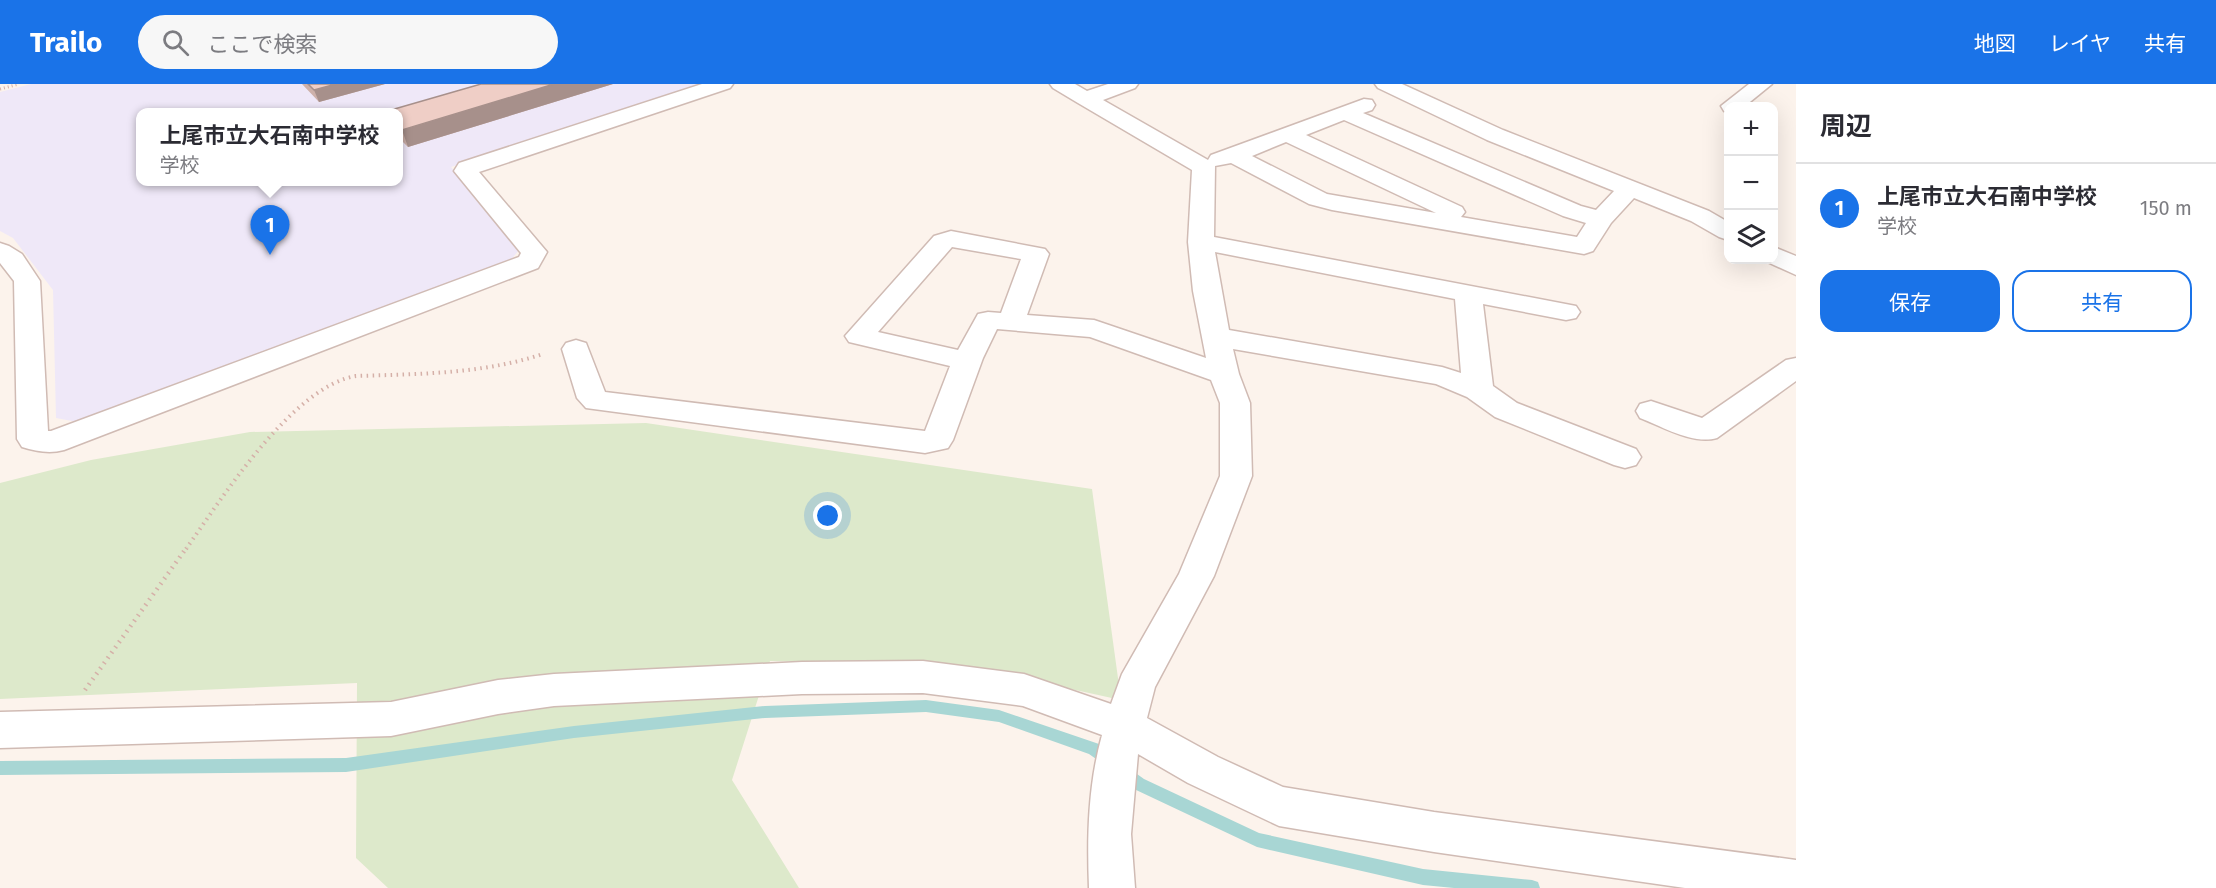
<!DOCTYPE html>
<html lang="ja">
<head>
<meta charset="utf-8">
<style>
  :root { --surface:#fff; --page:#f7f7f7; --text:#2b2b33; --muted:#7c7c81; --line:#e1e1e2; --accent:#1a73e8 }
  body { margin:0; font-family:"Fira Sans","Noto Sans JP",sans-serif; background:var(--page); color:var(--text) }
  .controls { position:absolute; right:18px; top:18px; display:grid; overflow:hidden; border-radius:12px; box-shadow:0 6px 24px #0002 }
  .controls button { width:54px; height:54px; display:grid; place-items:center; padding:0; border:0; border-bottom:2px solid var(--line); background:var(--surface); color:var(--text); font:30px sans-serif }
  .you { position:absolute; left:828px; top:432px; width:21px; height:21px; margin:-15px; border:4px solid #fff; border-radius:50%; background:#1a73e8; box-shadow:0 0 0 9px #1a73e833 }
  .badge { display:grid; place-items:center; width:39px; height:39px; border-radius:50%; background:var(--accent); color:#fff; font-size:20px; font-weight:700 }
  .pin { position:absolute; translate:-50% -50px; filter:drop-shadow(0 2px 3px #0008) }
  .pin::after { content:''; position:absolute; top:32px; width:21px; height:18px; background:inherit; clip-path:polygon(0 0,100% 0,50% 100%) }
  .popup { position:absolute; left:136px; top:24px; width:267px; height:78px; box-sizing:border-box; display:grid; place-content:center; border-radius:12px; background:var(--surface); filter:drop-shadow(0 2px 4px #0005); font-size:20px; white-space:nowrap; color:var(--muted) }
  .popup b { font-size:22px; color:var(--text) }
  .popup::after { content:''; position:absolute; left:50%; top:100%; margin-left:-12px; border:12px solid transparent; border-top-color:var(--surface) }
  .list { margin:0; padding:0; list-style:none }
  h2 { display:flex; justify-content:space-between; align-items:center; height:78px; margin:0; padding:0 24px; font-size:26px }
  h2 small { font-size:20px; font-weight:400; color:var(--muted) }
  .list li { display:grid; grid-template-columns:39px 1fr auto; gap:18px; align-items:center; box-sizing:border-box; height:90px; padding:0 24px; border-top:2px solid var(--line) }
  .list b { display:block; font-size:22px; white-space:nowrap }
  .list p { margin:0; font-size:20px; white-space:nowrap; color:var(--muted) }
  .list em { font-size:20px; font-style:normal; color:var(--muted) }
  .actions { display:flex; gap:12px; padding:18px 24px }
  .actions a { flex:1; padding:14px 0; border:2px solid var(--accent); border-radius:18px; text-align:center; font-size:21px; color:var(--accent) }
  .actions .main { background:var(--accent); color:#fff }
  .icon { flex:none; width:33px; height:33px; fill:none; stroke:currentColor; stroke-width:2; stroke-linecap:round; stroke-linejoin:round }
  .map { position:relative; flex:none; width:1796px; height:804px; overflow:hidden }
  header { display:flex; align-items:center; gap:36px; box-sizing:border-box; height:84px; padding:0 30px; background:var(--accent); color:#fff }
  header strong { font-size:28px }
  nav { display:flex; gap:33px; margin-inline-start:auto; font-size:21px }
  .search { width:420px; height:54px; background:var(--page); display:flex; align-items:center; gap:15px; box-sizing:border-box; padding:0 21px; border-radius:33px; color:var(--muted); font-size:22px }
  main { display:flex }
  aside { flex:1; background:var(--surface) }
  .map>svg:first-child { display:block }
  .education { fill:#efe8f8; fill-rule:evenodd }
  .green { fill:#dde9cb }
  .lines { fill:none; stroke-linecap:round; stroke-linejoin:round }
  .stream { fill:#a8d6d4; fill-rule:evenodd }
  .minor-casing { stroke:#d0bbb4; stroke-width:3 }
  .path-far2 { stroke:#d5b0a8; stroke-width:3; stroke-dasharray:1 3; stroke-linecap:butt }
  .path-far1 { stroke:#d5b0a8; stroke-width:4; stroke-dasharray:1.5 4.5; stroke-linecap:butt }
  .path { stroke:#d5b0a8; stroke-width:4.5; stroke-dasharray:1.5 5; stroke-linecap:butt }
  .minor { fill:#fff; fill-rule:evenodd }
  .wall { fill:#ceb1aa }
  .shaded-wall { fill:#a7908b }
  .building { fill:#efcec6; stroke:#a7908b; stroke-width:1.5 }
</style>
</head>
<body>
<header>
<strong>Trailo</strong>
<div class="search"><svg class="icon" aria-label="search" viewBox="0 0 24 24"><circle cx="10" cy="10" r="6"/><path d="M15 15l6 6"/></svg>ここで検索</div>
<nav><a>地図</a><a>レイヤ</a><a>共有</a></nav>
</header>
<main>
<div class="map">
<svg width="1796" height="804" viewBox="0 0 1796 804">
  <rect width="100%" height="100%" fill="#fcf3ec"/>
  <path class="education" d="M31 0H706L451 83 520 165 509 178 77 338 56 334 53 206 13 154 0 147V8ZM141 28H399V98H141Z"/>
  <path class="green" d="M646 339 1092 405 1121 616 961 581 770 577 732 696 799 804H388L356 774 357 599 0 615V399L91 376 250 348Z"/>
  <g class="lines">
    <path class="stream" d="M926 616 999 626 1099 660 1114 672 1117 677 1114 682 1109 684 1089 670 999 638 926 628 765 634 574 654 346 688 0 691V677L346 674 574 642 765 622Z
      M1123 680 1144 695 1259 749 1423 785 1532 796 1538 798 1540 804H1454L1423 801 1257 763 1134 705 1118 692 1115 687 1118 682Z"/>
    <g class="minor-casing">
      <path id="minor" d="M702 0H733L730 4 479 88 547 168 538 184 64 366C49 370 36 367 22 363L17 355 14 197 0 179V159L9 162 22 170 40 197 48 347H51L519 173 521 169 454 87 459 79Z
        M1050 0H1075L1087 7 1108 0H1138L1135 4 1103 16 1208 76 1211 71 1364 15 1372 16 1375 21 1372 26 1363 29 1581 122 1596 126 1614 107 1487 56 1378 4 1375 0H1402L1503 46 1709 127 1728 138V156L1719 153 1691 137 1634 114 1611 139 1593 167 1584 170 1332 126 1309 120 1231 79 1215 82 1214 153 1576 222 1580 228 1576 234 1566 236 1483 220 1493 302 1517 319 1636 365 1641 373 1636 381 1625 384 1614 381 1495 333 1467 313 1436 300 1233 265 1239 290 1250 319 1252 392 1214 492 1155 603 1147 634 1218 673 1283 703 1434 728 1796 776V804H1685L1434 768 1279 742 1188 699 1138 670 1131 750 1135 804H1089C1087 753 1088 701 1102 651L1023 622 923 609 802 610 554 622 498 630 391 652 0 664V628L391 618 498 596 554 590 802 578 923 577 1024 590 1111 620 1122 590 1179 490 1220 392V319L1211 296 1090 253 997 245 983 274 953 356 948 364 925 369 586 324 577 314 562 265 566 259 576 256 586 259 605 308 925 347 950 282 849 258 845 252 934 152 951 147 1045 165 1049 170 1027 231 1094 236 1206 274 1193 207 1188 158 1192 86 1078 19 1053 4ZM1344 36 1563 132 1586 139 1577 153 1461 133 1465 128 1462 123 1306 51ZM1286 58 1436 129 1327 110 1252 72ZM952 163 1021 175 1001 229 988 228 978 230 958 266 878 248ZM1215 168 1455 215 1461 289 1442 283 1229 246Z
        M1749 0H1772L1745 22H1728V28L1724 27 1721 22Z
        M1774 163 1796 172V191L1765 177 1774 176Z
        M1796 274V297L1717 354C1693 361 1663 343 1640 334L1636 327 1640 320 1651 317 1702 334 1786 276Z"/>
    </g>
    <path class="path-far2" d="M0 5 19 0"/>
    <path class="path-far1" d="M186 465C222 414 293 302 356 292 420 290 482 290 543 270"/>
    <path class="path" d="M85 606 187 463"/>
    <use href="#minor" class="minor"/>
  </g>
  <path class="wall" d="M302 0H385L319 18Z
    M481 0H613L408 63 399 54V28Z"/>
  <path class="shaded-wall" d="M336 0H385L319 18 314 6Z
    M554 0H613L408 63 402 46Z"/>
  <path class="building" d="M308 0H336L314 6Z
    M481 0H554L402 46 399 43V28H384Z"/>
</svg>
<div class="controls">
<button>+</button>
<button>−</button>
<button><svg class="icon" aria-label="layers" viewBox="0 0 24 24"><path d="M12 4l9 5-9 5-9-5zM3 14l9 5 9-5"/></svg></button>
</div>
<div class="you"></div>
<div class="pin badge" style="left:270px;top:171px">1</div>
<div class="popup"><b>上尾市立大石南中学校</b>学校</div>
</div>
<aside>
<h2>周辺<small></small></h2>
<ul class="list">
<li><span class="badge">1</span><div><b>上尾市立大石南中学校</b><p>学校</p></div><em>150 m</em></li>
</ul>
<div class="actions"><a class="main">保存</a><a>共有</a></div>
</aside>
</main>
</body>
</html>
